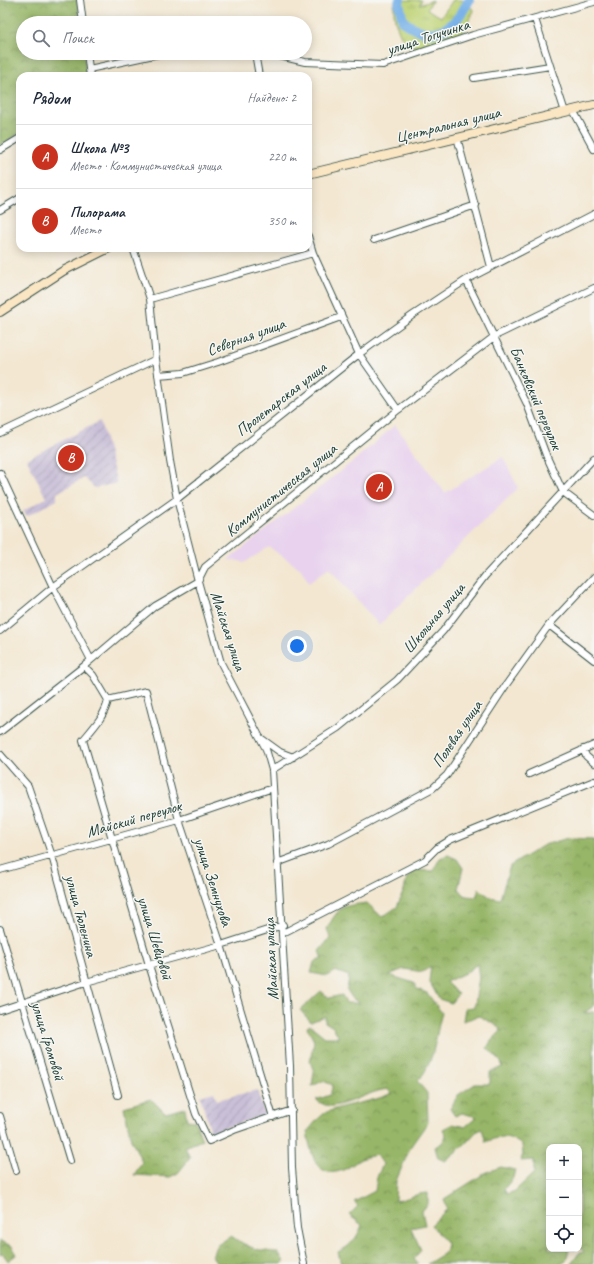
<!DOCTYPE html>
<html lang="ru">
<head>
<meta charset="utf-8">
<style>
  :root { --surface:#fff; --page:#f6f6f7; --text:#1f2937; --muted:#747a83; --line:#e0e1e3; --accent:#c8321e }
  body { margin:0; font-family:Caveat,sans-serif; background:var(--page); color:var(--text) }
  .controls { position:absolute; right:12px; bottom:12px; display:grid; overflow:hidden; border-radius:8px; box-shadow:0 2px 10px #0003 }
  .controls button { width:36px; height:36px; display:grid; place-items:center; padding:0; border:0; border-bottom:1px solid var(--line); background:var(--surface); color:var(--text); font:20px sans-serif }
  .you { position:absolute; left:297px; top:646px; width:14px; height:14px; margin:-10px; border:3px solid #fff; border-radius:50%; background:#1a73e8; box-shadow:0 0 0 6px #1a73e833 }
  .badge { display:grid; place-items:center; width:26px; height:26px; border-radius:50%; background:var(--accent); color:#fff; font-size:13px; font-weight:700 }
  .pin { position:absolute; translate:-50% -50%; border:2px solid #fff; box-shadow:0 1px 4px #0006 }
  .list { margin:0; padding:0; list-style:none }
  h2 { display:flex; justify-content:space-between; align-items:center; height:52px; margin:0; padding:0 16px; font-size:17px }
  h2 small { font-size:13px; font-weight:400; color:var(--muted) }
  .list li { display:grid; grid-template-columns:26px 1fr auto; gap:12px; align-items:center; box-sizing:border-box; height:64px; padding:0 16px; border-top:1px solid var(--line) }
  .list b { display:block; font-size:15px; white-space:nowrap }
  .list p { margin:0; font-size:13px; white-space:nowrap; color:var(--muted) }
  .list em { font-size:13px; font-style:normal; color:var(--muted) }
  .icon { flex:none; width:22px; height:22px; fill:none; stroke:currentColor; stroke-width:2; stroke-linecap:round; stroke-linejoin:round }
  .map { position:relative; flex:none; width:594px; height:1264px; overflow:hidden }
  .search { position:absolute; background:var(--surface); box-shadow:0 2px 10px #0003; left:16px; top:16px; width:296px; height:44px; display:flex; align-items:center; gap:10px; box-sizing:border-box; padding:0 14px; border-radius:22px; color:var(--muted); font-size:15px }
  .panel { position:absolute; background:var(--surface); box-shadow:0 2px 10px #0003; left:16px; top:72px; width:296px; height:180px; border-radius:12px }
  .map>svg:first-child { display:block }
  .built { fill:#e8d2ee }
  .industrial { fill:url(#industrial-furrows) }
  .grass { fill:url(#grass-tufts); stroke:#6f8856 }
  .forest { fill:url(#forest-crowns); stroke:#5b7a4e }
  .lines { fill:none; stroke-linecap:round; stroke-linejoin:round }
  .river { stroke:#77b1e8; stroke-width:10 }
  .street-casing { stroke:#3f564c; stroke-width:8 }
  .secondary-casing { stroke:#3f564c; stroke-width:10 }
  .street { stroke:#fff; stroke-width:6 }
  .secondary { stroke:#fbe6c4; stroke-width:8 }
  .labels { text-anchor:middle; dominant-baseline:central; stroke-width:3; stroke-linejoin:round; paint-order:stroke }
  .street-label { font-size:16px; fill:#1f3d34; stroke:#f6f6f2 }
</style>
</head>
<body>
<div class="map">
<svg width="594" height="1264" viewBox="0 0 594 1264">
  <defs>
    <pattern id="industrial-furrows" width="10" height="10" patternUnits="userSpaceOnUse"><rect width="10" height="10" fill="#c9bfd7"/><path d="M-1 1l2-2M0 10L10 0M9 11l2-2" fill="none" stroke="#a39caf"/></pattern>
    <pattern id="grass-tufts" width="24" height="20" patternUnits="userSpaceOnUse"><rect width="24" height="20" fill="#bfd477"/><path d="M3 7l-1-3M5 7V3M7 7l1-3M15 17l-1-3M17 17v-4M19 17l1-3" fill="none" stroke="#a4b768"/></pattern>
    <pattern id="forest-crowns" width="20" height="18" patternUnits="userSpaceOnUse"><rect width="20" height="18" fill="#97b668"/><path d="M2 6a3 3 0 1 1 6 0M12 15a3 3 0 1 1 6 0" fill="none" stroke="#7b9556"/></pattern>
  </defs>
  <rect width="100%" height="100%" fill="#f6f6f2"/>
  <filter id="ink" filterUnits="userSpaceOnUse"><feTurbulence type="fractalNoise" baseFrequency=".025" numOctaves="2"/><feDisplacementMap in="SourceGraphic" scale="8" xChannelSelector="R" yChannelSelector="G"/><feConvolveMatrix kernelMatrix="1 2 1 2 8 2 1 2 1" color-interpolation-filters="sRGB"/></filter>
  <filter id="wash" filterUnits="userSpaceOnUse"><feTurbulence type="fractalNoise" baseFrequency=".012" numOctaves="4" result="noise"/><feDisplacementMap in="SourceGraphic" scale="16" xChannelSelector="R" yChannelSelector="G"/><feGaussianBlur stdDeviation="0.9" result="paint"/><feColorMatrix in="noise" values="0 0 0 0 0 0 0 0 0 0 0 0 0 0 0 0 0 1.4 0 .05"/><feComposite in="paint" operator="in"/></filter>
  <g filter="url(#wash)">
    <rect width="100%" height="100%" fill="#f3e7d1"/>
    <path class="built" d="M395 425 445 493 503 457 518 488 379 625 329 568 309 583 301 569 269 547 244 563 240 561 228 560 356 459Z"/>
    <path class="industrial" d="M100 421 117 483 95 488 84 478 57 493V500L27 516 23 511 46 498 27 459Z
      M257 1090 265 1115 211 1132 200 1096 214 1092 217 1100Z"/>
    <path class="grass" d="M396 0H422L419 5 433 0 427 9 441 17 453 0H471L470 6 474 11 463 31 445 41 418 48C415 47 409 45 406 43 398 35 390 10 396 0Z"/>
    <path class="forest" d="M0 0H77L80 23H23V53H84L86 76H20V133L0 145Z
      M568 838 594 839V1006L584 1013 594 1012 593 1264H571L579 1253 584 1252 579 1246V1147H549V1249H569L566 1261 561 1264H427L445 1253 447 1243 431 1225 447 1209 444 1199 487 1172 501 1167 515 1170 513 1178 504 1189 507 1194 515 1191 534 1173V1160L520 1161 523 1155 522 1145C507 1135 503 1135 486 1142L482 1129 476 1132 465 1144 445 1161 438 1158 435 1147 442 1143 446 1136 443 1129 453 1124 465 1127 477 1117 462 1113 455 1116 450 1109 458 1095 475 1084H490V1072L502 1067 501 1062 487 1048 491 1041 501 1031 498 1026 479 1016 463 1021 465 1008 474 1007 475 1004 479 977 477 964 467 972 446 982 458 994 451 1003 439 999 429 981 431 966 423 972 404 969 389 975 414 983 417 989 427 993 442 1013C435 1035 435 1065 417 1081L427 1093 428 1122 411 1146 396 1181 395 1201C406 1200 416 1193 428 1193V1204L422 1211 425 1225 411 1228 421 1250 414 1259 418 1264H341L338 1252C351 1246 357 1238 362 1225L349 1215 358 1206 354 1202 375 1191 377 1177 383 1164 377 1155C372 1156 364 1157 359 1160 354 1163 349 1168 343 1170 315 1181 311 1152 307 1132 313 1125 319 1116 327 1112 348 1103 372 1103 392 1093L387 1089C368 1092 352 1103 333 1106 327 1107 321 1103 316 1100L330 1095 333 1085 323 1081 312 1086 314 1072 310 1061 314 1041 307 1027 310 1025 325 1037H339L333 1027 325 1022V1016L311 1022 300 1010 321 991 329 998 342 995 346 1003H360L353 999 347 990 349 976 335 971 327 976 311 973 314 962 322 959 319 951 330 938 327 929C339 906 341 906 367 903L382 917 397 907 404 890 407 878 416 870 433 871 440 858 448 855 457 859 463 868 458 889 466 896 476 897 479 889 490 897 500 899 510 866 544 845Z
      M151 1099 165 1113 185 1108 187 1120 195 1121 202 1140 185 1147 190 1158 178 1173 170 1177 134 1175 142 1162 131 1139 124 1107Z
      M231 1236C248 1247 256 1251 277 1252L284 1261 282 1264H218L212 1256 216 1246Z
      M0 1241 12 1246 16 1255 8 1261 3 1254 0 1255Z"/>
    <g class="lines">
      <path class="river" d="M400 0 399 3 403 21C432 44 454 30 469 0"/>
    </g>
  </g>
  <g filter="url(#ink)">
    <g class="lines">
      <g class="street-casing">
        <path id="street" d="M80 0 83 23
          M535 19 565 112
          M87 53 90 76
          M255 53 259 76
          M267 53 305 62 383 65 473 35 594 2
          M89 69 163 53
          M474 78 550 66
          M573 110 594 149
          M457 137 491 267
          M0 150 20 138
          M0 210 20 198
          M308 236 313 253 359 354 398 410
          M374 240 476 205
          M133 248 150 299 156 359 170 461 177 499 198 581 221 663 266 749 272 770 290 1066 292 1168 297 1228 304 1264
          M466 280 527 404 546 455 563 492 594 515
          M150 299 313 253
          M158 375 183 373 218 362 341 317
          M0 433 156 359
          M0 473 53 587 91 660
          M549 625 594 660
          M0 631 53 587 177 499 359 354 413 315 466 280 594 214
          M84 666 93 675 108 700C105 716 93 728 83 740L149 965 196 1114 209 1141 234 1130 292 1110
          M108 700 146 691 179 820 221 945 273 1117
          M0 732 84 666 155 606 198 581 205 567 398 410 495 336 594 288
          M262 739 280 752 293 757
          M583 749 586 756 594 763
          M0 754 28 786 52 856 118 1095
          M272 770 338 728 397 680 443 631 485 576 594 458
          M529 774 594 745
          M277 863 328 844 433 788 447 775 506 685 549 625 594 577
          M0 870 179 820 273 788
          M0 929 70 1161
          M283 933 425 860 437 848 450 840 594 781
          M0 1010 86 982 221 945 283 925
          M0 1116 16 1171"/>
      </g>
      <g class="secondary-casing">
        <path id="secondary" d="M308 174 594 105
          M0 312 63 271 109 248"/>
      </g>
      <use href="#street" class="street"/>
      <use href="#secondary" class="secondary"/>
    </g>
  </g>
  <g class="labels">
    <g class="street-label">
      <text transform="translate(428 37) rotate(-18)">улица Тогучинка</text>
      <text transform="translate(448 125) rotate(-14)">Центральная улица</text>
      <text transform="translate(246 337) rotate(-20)">Северная улица</text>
      <text transform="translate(536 398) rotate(67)">Банковский переулок</text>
      <text transform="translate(281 399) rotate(-38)">Пролетарская улица</text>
      <text transform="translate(281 490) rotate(-39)">Коммунистическая улица</text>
      <text transform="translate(434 618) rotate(-50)">Школьная улица</text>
      <text transform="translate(228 631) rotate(72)">Майская улица</text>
      <text transform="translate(457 734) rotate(-56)">Полевая улица</text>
      <text transform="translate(134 819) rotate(-16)">Майский переулок</text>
      <text transform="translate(213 882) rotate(72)">улица Земнухова</text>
      <text transform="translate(81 916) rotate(75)">улица Тюленина</text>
      <text transform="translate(155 938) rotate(73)">улица Шевцовой</text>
      <text transform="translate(271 959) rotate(-93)">Майская улица</text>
      <text transform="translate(48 1041) rotate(73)">улица Громовой</text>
    </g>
  </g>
</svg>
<div class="controls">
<button>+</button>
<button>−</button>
<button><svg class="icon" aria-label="locate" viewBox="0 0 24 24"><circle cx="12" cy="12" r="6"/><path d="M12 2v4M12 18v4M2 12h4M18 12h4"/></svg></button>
</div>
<div class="you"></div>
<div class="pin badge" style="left:379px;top:487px">A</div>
<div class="pin badge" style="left:71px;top:458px">B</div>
<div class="search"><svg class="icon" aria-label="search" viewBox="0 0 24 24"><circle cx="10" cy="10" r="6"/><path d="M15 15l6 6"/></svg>Поиск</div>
<section class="panel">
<h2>Рядом<small>Найдено: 2</small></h2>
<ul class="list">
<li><span class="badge">A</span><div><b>Школа №3</b><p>Место · Коммунистическая улица</p></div><em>220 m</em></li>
<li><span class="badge">B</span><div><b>Пилорама</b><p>Место</p></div><em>350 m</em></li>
</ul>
</section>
</div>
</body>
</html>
